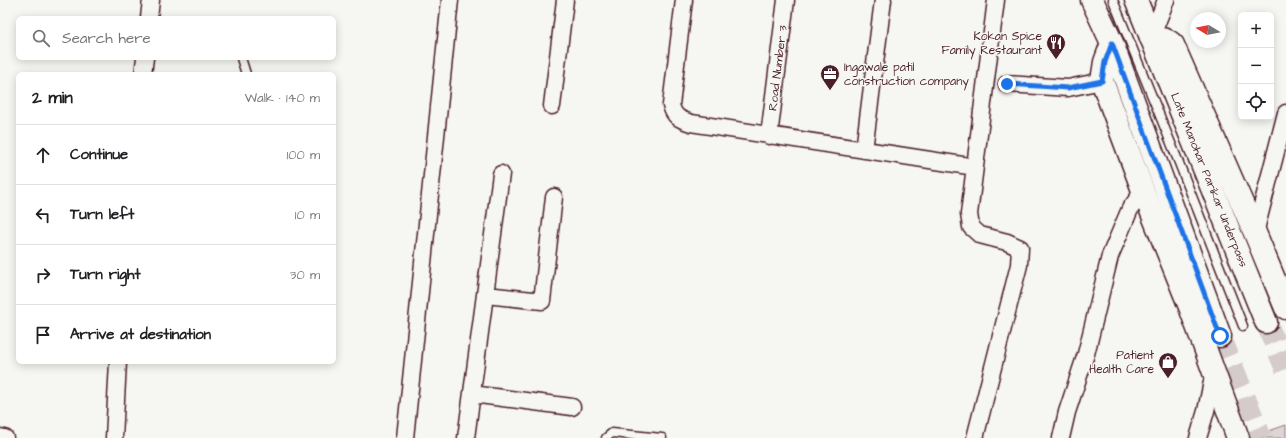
<!DOCTYPE html>
<html lang="en">
<head>
<meta charset="utf-8">
<style>
  :root { --surface:#fff; --page:#f2f2f2; --text:#202124; --muted:#757577; --line:#e0e0e0 }
  body { margin:0; font-family:"Architects Daughter",sans-serif; background:var(--page); color:var(--text) }
  .controls { position:absolute; right:12px; top:12px; display:grid; overflow:hidden; border-radius:6px; box-shadow:0 2px 10px #0003 }
  .controls button { width:36px; height:36px; display:grid; place-items:center; padding:0; border:0; border-bottom:1px solid var(--line); background:var(--surface); color:var(--text); font:20px sans-serif }
  .compass { position:absolute; left:1190px; top:12px; width:36px; height:36px; border-radius:50%; background:var(--surface); box-shadow:0 2px 10px #0003; rotate:280deg }
  .stop { position:absolute; width:12px; height:12px; margin:-9px; border:3px solid #1a73e8; border-radius:50%; background:#fff }
  .stop.end { background:#1a73e8; border-color:#fff; box-shadow:0 1px 4px #0008 }
  .list { margin:0; padding:0; list-style:none }
  h2 { display:flex; justify-content:space-between; align-items:center; height:52px; margin:0; padding:0 16px; font-size:17px }
  h2 small { font-size:13px; font-weight:400; color:var(--muted) }
  .list li { display:grid; grid-template-columns:26px 1fr auto; gap:12px; align-items:center; box-sizing:border-box; height:60px; padding:0 16px; border-top:1px solid var(--line) }
  .list b { display:block; font-size:15px; white-space:nowrap }
  .list em { font-size:13px; font-style:normal; color:var(--muted) }
  .icon { flex:none; width:22px; height:22px; fill:none; stroke:currentColor; stroke-width:2; stroke-linecap:round; stroke-linejoin:round }
  .map { position:relative; flex:none; width:1286px; height:438px; overflow:hidden }
  .search { position:absolute; background:var(--surface); box-shadow:0 2px 10px #0003; left:16px; top:16px; width:320px; height:44px; display:flex; align-items:center; gap:10px; box-sizing:border-box; padding:0 14px; border-radius:6px; color:var(--muted); font-size:15px }
  .panel { position:absolute; background:var(--surface); box-shadow:0 2px 10px #0003; left:16px; top:72px; width:320px; height:292px; border-radius:6px }
  .map>svg:first-child { display:block }
  .green { fill:#ddd6d5; stroke:#947a80 }
  .lines { fill:none; stroke-linecap:round; stroke-linejoin:round }
  .primary-tunnel { stroke:#d4cbca; stroke-width:22; stroke-dasharray:22 11; stroke-linecap:butt }
  .service-casing { stroke:#4a1f2b; stroke-width:11 }
  .minor-casing { stroke:#4a1f2b; stroke-width:19 }
  .secondary-casing { stroke:#4a1f2b; stroke-width:25 }
  .primary-casing { stroke:#4a1f2b; stroke-width:25 }
  .service { stroke:#f6f6f2; stroke-width:8 }
  .minor { stroke:#f6f6f2; stroke-width:16 }
  .secondary { stroke:#f6f6f2; stroke-width:22 }
  .primary { stroke:#f6f6f2; stroke-width:22 }
  .route { stroke:#1a73e8; stroke-width:5 }
  .labels { text-anchor:middle; dominant-baseline:central; stroke-width:3; stroke-linejoin:round; paint-order:stroke }
  .poi-label { font-size:12px; fill:#4a1f2b; stroke:#f6f6f2; text-anchor:end }
  .street-label { font-size:12px; fill:#4a1f2b; stroke:#f6f6f2 }
</style>
</head>
<body>
<div class="map">
<svg width="1286" height="438" viewBox="0 0 1286 438">
  <rect width="100%" height="100%" fill="#f6f6f2"/>
  <filter id="ink" filterUnits="userSpaceOnUse"><feTurbulence type="fractalNoise" baseFrequency=".025" numOctaves="2"/><feDisplacementMap in="SourceGraphic" scale="8" xChannelSelector="R" yChannelSelector="G"/><feConvolveMatrix kernelMatrix="1 2 1 2 8 2 1 2 1" color-interpolation-filters="sRGB"/></filter>
  <g filter="url(#ink)">
    <path class="green" d="M1286 425V438H1249Z"/>
    <g class="lines">
      <path class="primary-tunnel" d="M1266 322 1286 369
        M1220 336 1261 438"/>
      <g class="service-casing">
        <path id="service" d="M1113 0 1179 163 1243 326
          M241 58 246 74
          M606 438 612 433 662 438"/>
      </g>
      <g class="minor-casing">
        <path id="minor" d="M684 0 671 105C674 117 679 119 691 123L975 167
          M149 18 151 0
          M1151 38 1166 0
          M143 74 145 58
          M1007 84 1068 88 1102 81
          M552 106 565 0
          M769 136 786 0
          M864 150 883 0
          M1255 233 1286 113
          M486 295 542 301 554 197
          M472 394 572 407
          M0 437 5 438
          M114 438 118 362
          M405 438 450 0
          M466 438 501 174
          M975 438 1019 265 1020 248 1007 242 980 235 971 227 969 214 996 0
          M1061 438 1067 412 1086 354 1110 256 1130 209 1143 191
          M1198 438 1206 411 1214 372"/>
      </g>
      <g class="secondary-casing">
        <path id="secondary" d="M1151 38C1160 39 1167 38 1173 45L1255 233 1286 308
          M1112 43 1105 62 1102 81 1144 193 1190 307 1238 438"/>
      </g>
      <g class="primary-casing">
        <path id="primary" d="M1092 0 1112 43 1220 336
          M1136 0 1266 322"/>
      </g>
      <use href="#service" class="service"/>
      <use href="#minor" class="minor"/>
      <use href="#secondary" class="secondary"/>
      <use href="#primary" class="primary"/>
    </g>
  </g>
  <g class="lines" filter="url(#ink)">
    <path class="route" d="M1007 84 1068 88 1102 81 1105 62 1112 43 1220 336"/>
  </g>
  <defs>
    <g id="restaurant-pin" transform="scale(1)"><path d="M0 17L-7.5 6A9.5 9.5 0 1 1 7.5 6Z" fill="#4a1f2b" stroke="#f6f6f2"/><path d="M-5-6h1v4h1v-4h1v4h1v-4h1v5L-1.5 .5V6h-2V.5L-5-1ZM5-6V6H3V1.5H1.5Q1.5-4 5-6Z" fill="#fff"/></g>
    <g id="office-pin" transform="scale(1)"><path d="M0 17L-7.5 6A9.5 9.5 0 1 1 7.5 6Z" fill="#4a1f2b" stroke="#f6f6f2"/><path d="M-6-3h4V-5.5h4V-3h4V5H-6ZM-1-4.5V-3h2v-1.5ZM-6 0V1H6V0Z" fill="#fff"/></g>
    <g id="shop-pin" transform="scale(1)"><path d="M0 17L-7.5 6A9.5 9.5 0 1 1 7.5 6Z" fill="#4a1f2b" stroke="#f6f6f2"/><path d="M-5-2.5h2.3a2.7 3.5 0 0 1 5.4 0H5L5.5 6h-11ZM-1.5-2.5h3a1.5 2.3 0 0 0-3 0Z" fill="#fff"/></g>
  </defs>
  <g fill-rule="evenodd">
    <use href="#restaurant-pin" x="1056" y="43"/>
    <use href="#office-pin" x="830" y="74"/>
    <use href="#shop-pin" x="1168" y="362"/>
  </g>
  <g class="labels">
    <g class="poi-label">
      <text x="1042" y="36">Kokan Spice<tspan x="1042" dy="14">Family Restaurant</tspan></text>
      <text x="844" y="67" text-anchor="start">Ingawale patil<tspan x="844" dy="14">construction company</tspan></text>
      <text x="1154" y="355">Patient<tspan x="1154" dy="14">Health Care</tspan></text>
    </g>
    <g class="street-label">
      <text transform="translate(778 68) rotate(-83)">Road Number 3</text>
      <text transform="translate(1209 180) rotate(68)">Late Manohar Parikar Underpass</text>
    </g>
  </g>
</svg>
<div class="controls">
<button>+</button>
<button>−</button>
<button><svg class="icon" aria-label="locate" viewBox="0 0 24 24"><circle cx="12" cy="12" r="6"/><path d="M12 2v4M12 18v4M2 12h4M18 12h4"/></svg></button>
</div>
<svg class="compass" viewBox="-18 -18 36 36"><path d="M0-13l5 13h-10z" fill="#e53935"/><path d="M0 13l5-13h-10z" fill="#757577"/></svg>
<div class="stop" style="left:1220px;top:336px"></div>
<div class="stop end" style="left:1007px;top:84px"></div>
<div class="search"><svg class="icon" aria-label="search" viewBox="0 0 24 24"><circle cx="10" cy="10" r="6"/><path d="M15 15l6 6"/></svg>Search here</div>
<section class="panel">
<h2>2 min<small>Walk · 140 m</small></h2>
<ul class="list">
<li><svg class="icon" aria-label="ahead" viewBox="0 0 24 24"><path d="M12 20V5M6 11l6-6 6 6"/></svg><div><b>Continue</b></div><em>100 m</em></li>
<li><svg class="icon" aria-label="left" viewBox="0 0 24 24"><path d="M17 20v-9H6M10 6l-5 5 5 5"/></svg><div><b>Turn left</b></div><em>10 m</em></li>
<li><svg class="icon" aria-label="right" viewBox="0 0 24 24"><path d="M7 20v-9h11M14 6l5 5-5 5"/></svg><div><b>Turn right</b></div><em>30 m</em></li>
<li><svg class="icon" aria-label="arrive" viewBox="0 0 24 24"><path d="M6 21V4h12l-3 4 3 4H6"/></svg><div><b>Arrive at destination</b></div></li>
</ul>
</section>
</div>
</body>
</html>
